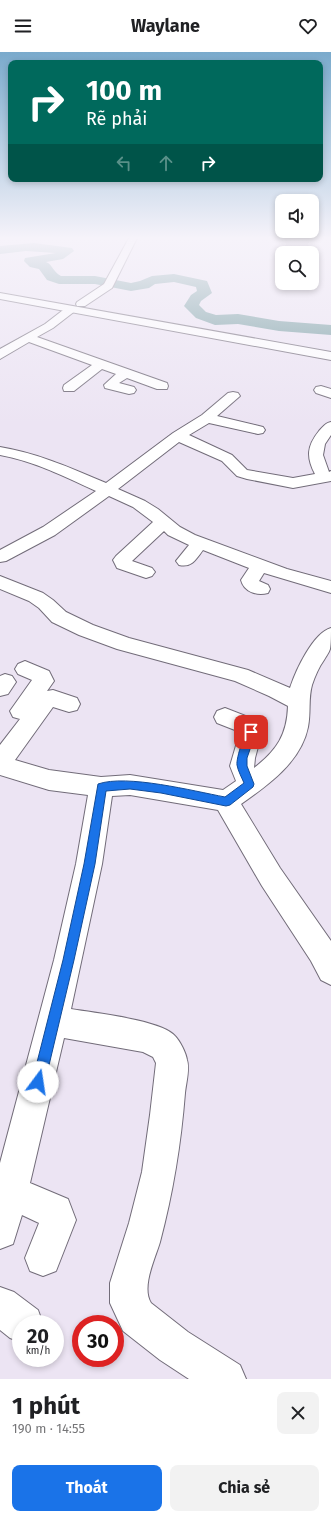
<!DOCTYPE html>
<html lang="vi">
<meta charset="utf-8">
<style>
:root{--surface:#fff;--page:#f2f2f2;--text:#202124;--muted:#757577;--accent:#1a73e8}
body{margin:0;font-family:"Fira Sans",sans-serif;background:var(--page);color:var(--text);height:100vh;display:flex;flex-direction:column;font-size:15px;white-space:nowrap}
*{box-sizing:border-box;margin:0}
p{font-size:13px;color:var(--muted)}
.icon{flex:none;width:22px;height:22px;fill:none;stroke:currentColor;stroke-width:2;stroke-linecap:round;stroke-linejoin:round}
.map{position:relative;height:1327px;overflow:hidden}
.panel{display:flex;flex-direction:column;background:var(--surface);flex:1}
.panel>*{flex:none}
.top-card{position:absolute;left:8px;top:8px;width:315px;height:122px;border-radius:8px;box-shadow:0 2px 6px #0003;background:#00695c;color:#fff;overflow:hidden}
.fabs{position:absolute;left:275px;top:142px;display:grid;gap:8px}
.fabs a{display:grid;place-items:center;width:44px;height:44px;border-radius:8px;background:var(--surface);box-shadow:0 2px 6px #0003;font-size:20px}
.speed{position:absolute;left:12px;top:1263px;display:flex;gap:8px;font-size:20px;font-weight:700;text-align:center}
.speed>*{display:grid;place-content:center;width:52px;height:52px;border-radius:50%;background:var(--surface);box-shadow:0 2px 6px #0003;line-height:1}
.speed small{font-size:10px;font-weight:400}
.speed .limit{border:6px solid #d22;background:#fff;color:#111}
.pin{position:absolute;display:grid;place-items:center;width:34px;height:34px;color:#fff;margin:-17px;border-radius:8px;box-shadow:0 2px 6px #0006}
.me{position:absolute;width:44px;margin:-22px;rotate:14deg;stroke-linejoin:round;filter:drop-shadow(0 0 3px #0008)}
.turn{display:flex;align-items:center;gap:14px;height:84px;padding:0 12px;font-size:18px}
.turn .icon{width:52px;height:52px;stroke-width:2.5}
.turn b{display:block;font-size:28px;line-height:34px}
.lanes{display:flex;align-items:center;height:38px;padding:0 12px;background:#0003;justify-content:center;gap:20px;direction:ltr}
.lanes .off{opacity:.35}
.round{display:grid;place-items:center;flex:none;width:42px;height:42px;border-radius:8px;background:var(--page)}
.summary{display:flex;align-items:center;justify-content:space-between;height:68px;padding:0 12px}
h1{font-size:24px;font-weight:700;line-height:30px}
.primary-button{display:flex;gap:8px;margin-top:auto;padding:8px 12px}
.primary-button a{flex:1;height:46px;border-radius:8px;background:var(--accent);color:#fff;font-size:16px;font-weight:700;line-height:46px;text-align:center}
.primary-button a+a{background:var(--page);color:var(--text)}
header{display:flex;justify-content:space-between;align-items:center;height:52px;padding:0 12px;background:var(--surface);font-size:18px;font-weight:700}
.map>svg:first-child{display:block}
</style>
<header><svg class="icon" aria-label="menu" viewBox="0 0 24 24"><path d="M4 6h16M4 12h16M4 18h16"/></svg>Waylane<svg class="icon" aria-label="heart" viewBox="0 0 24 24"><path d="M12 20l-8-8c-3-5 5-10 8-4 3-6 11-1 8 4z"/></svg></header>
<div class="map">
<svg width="331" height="1327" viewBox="0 0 331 1327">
<rect width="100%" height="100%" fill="#ece4f3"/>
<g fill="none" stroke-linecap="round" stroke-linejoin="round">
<path fill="#769ca1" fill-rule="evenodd" d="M34,191L72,196L74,199L63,207L46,210C52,212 54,221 61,224H95L131,231L140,229L152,224L174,222L207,229L212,241L201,249L199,253L206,260L216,263L238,262L279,269L331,273V283L279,279L238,272L215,273L196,266L184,254L191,243L197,239L196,235L174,230L155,232L149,236L131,239L95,232H59L47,228L39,217L30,215L24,209L25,206L56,201L26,199L0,202V194Z"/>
<g stroke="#726c79" stroke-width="2">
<path id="minor" d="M129,186H137L112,236L85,254H77L76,252L77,250L104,232Z
M71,254L76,257L75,259L53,276L37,285L167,331L168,334L167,337H157L127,326L119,331L134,335L136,338L134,341L129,342L105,336L104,333L116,322L102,317L74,339H64L63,336L64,333L92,313L29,290L0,307V297L45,272L67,255Z
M321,334L331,337V346L316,341L314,338L316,335Z
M233,340L238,341L240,344L217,364L263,375L265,378L263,381L258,382L209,371L189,383L232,403L247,418L293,426L315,422C306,405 307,394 319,379C323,375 325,371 331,370V383L325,392L323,403L329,420L331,419V429L293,436L247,427L237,424L222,409L179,390L118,437L145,449L158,457L180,475L195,483L287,517L331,529V541L264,521L259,529L268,533L270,537L268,541C257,544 244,540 241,528L249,516L203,498C196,507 192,516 179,513L176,509L189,493L168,483L164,479L132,509L152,516L155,520L152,524L146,526L117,516L113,508L116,504L153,470L133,455L109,444L55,483L6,509L0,510V498L43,475L96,439C65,425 34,409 0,403V395C37,401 71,416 106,431L173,381L202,363L228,341Z
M0,524L43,541L53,548L66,560L93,573L129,586L248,618L290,636C296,618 313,581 331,576C331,582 331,592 330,597C329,601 326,604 324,608C319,615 315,624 312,633C308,647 311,660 308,675C301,710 268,733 241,752L280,816L331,889V933L321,928L311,909L262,834L218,758L130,743L112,744L102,812L71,957C94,961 161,968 175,984C180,989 186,1001 187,1008C190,1017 186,1031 185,1041C181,1092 173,1141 160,1190C155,1207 141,1235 151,1251L188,1280L240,1313L246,1327H189L160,1308L123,1279L110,1251V1231L129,1171L142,1120L150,1063L156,1011L153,1005L143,1000L64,986L30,1131L68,1147L76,1168L56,1219L43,1224L30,1219L25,1206L39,1171L22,1163L13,1192L0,1197V1111L54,908L76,812L88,743L49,738L0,723V693L20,667L13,665L10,659L32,628L18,622L15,617L18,612L25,609L49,619L54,629L47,639L53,638L77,646L80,652L77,658L69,660L53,655L15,708L49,718L101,725L130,723L223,738L236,729L230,714L240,680L217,671L214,665L217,659L225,656L256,668L262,680L255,706L254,716C277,698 287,683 288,654L269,644L235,629L117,597L79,583L52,570L39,556L29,549L0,537Z
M5,622L12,624L16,630L8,642L0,644V624Z
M0,1235L14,1240L38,1258L43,1272H21V1290L10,1286L0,1278Z"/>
</g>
<g stroke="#726c79" stroke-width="2">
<path id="major" d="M0,241L331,300V308L0,247Z"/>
</g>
<use href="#minor" fill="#fff" fill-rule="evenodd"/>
<use href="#major" fill="#fff" fill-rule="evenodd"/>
</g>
<linearGradient id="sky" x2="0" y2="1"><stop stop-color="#7aaacc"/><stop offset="0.5" stop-color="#f6f3fa"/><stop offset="1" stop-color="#f6f3fa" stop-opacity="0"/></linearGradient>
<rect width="331" height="372" fill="url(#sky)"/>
<path fill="#1a73e8" stroke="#114b97" d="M251,676L256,680L247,706V714L254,732L253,735L230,753L226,754L161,741L130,737L106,739L95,812L74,908L45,1030L43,1034L38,1036L34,1034L32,1030L63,908L84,812L98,732C127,722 193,739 225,745L244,731C242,726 238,719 237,713C236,706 245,678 251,676Z"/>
</svg>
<div class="fabs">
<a><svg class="icon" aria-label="sound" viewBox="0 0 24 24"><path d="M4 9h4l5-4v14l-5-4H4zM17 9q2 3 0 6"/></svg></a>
<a><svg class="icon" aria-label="search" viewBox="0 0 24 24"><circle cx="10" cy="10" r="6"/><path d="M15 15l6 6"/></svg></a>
</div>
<div class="speed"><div>20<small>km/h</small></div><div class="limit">30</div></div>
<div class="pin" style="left:251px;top:680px;background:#d93025"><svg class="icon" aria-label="arrive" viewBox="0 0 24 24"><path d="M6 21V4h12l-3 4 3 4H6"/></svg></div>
<svg class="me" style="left:38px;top:1030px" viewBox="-20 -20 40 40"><circle r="19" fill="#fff"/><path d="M0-13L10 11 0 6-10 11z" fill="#1a73e8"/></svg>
<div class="top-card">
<div class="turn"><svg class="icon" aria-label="right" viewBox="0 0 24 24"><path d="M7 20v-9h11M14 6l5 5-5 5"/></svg><div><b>100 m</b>Rẽ phải</div></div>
<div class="lanes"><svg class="icon off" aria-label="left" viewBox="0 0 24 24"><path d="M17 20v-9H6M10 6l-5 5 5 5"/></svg><svg class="icon off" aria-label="ahead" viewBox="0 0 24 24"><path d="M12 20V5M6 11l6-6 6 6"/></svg><svg class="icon" aria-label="right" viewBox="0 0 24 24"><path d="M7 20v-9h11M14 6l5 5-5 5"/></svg></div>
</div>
</div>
<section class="panel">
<div class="summary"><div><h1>1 phút</h1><p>190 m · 14:55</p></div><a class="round"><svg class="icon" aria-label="close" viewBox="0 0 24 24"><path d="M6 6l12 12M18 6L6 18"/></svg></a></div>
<div class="primary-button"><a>Thoát</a><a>Chia sẻ</a></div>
</section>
